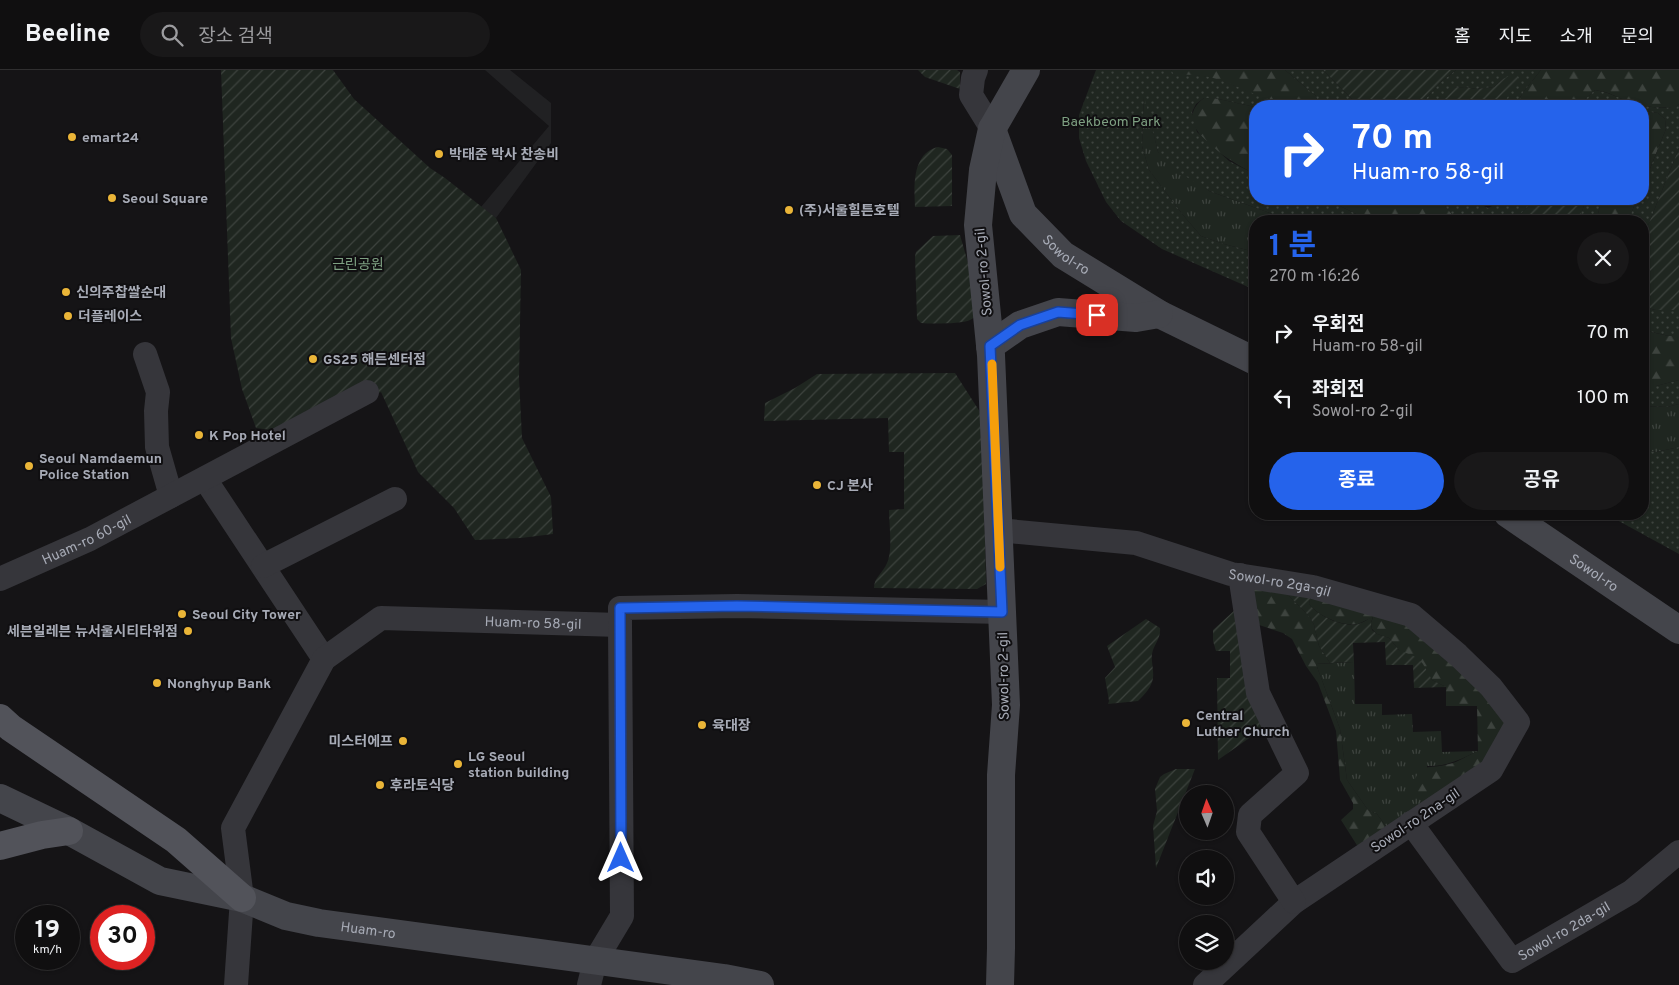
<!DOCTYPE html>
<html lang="ko">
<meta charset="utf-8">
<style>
:root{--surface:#100f10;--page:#191819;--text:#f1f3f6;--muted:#9c9c9f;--line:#302f30;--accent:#2563eb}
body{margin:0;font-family:Overpass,"Noto Sans KR",sans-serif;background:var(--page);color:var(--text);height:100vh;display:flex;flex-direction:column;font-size:19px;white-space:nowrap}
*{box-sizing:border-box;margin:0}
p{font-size:16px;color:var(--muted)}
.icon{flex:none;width:28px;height:28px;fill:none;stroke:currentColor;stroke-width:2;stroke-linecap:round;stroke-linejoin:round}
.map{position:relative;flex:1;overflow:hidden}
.details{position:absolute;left:1249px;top:145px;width:400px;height:305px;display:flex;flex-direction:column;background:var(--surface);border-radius:20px;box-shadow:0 1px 4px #0004,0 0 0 1px var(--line)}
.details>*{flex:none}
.hud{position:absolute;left:1249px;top:30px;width:400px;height:105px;border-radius:20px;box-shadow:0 1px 4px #0004,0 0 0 1px var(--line);background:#2563eb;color:#fff;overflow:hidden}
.needle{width:32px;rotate:358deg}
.buttons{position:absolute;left:1179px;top:715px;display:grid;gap:10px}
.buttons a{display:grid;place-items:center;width:55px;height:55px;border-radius:50%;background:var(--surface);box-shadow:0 1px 4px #0004,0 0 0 1px var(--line);font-size:25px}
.speed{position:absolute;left:15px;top:835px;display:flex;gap:10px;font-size:25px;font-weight:700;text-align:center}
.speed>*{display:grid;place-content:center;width:65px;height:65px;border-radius:50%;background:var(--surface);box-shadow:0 1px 4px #0004,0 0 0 1px var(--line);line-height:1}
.speed small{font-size:12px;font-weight:400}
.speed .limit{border:8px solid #d22;background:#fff;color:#111}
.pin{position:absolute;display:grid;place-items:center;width:42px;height:42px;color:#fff;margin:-21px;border-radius:10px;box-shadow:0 2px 8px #0006}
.me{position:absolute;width:55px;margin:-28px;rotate:0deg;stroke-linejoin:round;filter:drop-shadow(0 0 4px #0008)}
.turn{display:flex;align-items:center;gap:18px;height:105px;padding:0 20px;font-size:22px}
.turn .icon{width:65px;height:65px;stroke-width:2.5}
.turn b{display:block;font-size:35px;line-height:42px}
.round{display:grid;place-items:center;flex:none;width:52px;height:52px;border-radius:26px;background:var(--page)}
.overview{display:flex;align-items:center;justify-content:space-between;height:85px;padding:0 20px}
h1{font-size:30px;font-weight:700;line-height:38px;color:var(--accent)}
.cta{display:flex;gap:10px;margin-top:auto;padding:10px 20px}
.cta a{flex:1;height:58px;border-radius:30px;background:var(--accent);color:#fff;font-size:20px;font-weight:700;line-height:58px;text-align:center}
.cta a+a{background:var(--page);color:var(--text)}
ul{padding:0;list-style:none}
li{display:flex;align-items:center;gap:15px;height:65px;padding:0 20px}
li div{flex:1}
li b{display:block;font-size:19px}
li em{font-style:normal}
header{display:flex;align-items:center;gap:30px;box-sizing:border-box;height:70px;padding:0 25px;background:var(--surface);border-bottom:1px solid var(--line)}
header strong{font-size:24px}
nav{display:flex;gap:28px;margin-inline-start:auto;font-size:18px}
.search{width:350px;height:45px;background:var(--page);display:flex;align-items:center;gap:12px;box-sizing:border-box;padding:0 18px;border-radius:28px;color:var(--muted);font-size:19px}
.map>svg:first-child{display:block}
</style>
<header>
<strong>Beeline</strong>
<div class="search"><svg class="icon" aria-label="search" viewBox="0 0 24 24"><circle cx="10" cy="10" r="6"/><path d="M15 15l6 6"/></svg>장소 검색</div>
<nav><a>홈</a><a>지도</a><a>소개</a><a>문의</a></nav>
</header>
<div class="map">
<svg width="1679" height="915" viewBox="0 0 1679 915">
<defs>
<pattern id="grass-tufts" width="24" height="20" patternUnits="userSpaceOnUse" patternTransform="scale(1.25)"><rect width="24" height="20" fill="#1f2620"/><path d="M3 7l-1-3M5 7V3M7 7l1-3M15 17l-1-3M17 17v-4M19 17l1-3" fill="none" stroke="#3d433e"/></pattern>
<pattern id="forest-firs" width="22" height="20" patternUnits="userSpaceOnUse" patternTransform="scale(1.25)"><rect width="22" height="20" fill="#1f2620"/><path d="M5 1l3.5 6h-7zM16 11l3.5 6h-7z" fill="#3d433e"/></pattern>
<pattern id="park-dots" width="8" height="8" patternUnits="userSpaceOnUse" patternTransform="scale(1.25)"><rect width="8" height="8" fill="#1f2620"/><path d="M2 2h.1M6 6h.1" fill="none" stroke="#3d433e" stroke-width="1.8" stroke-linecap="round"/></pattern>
<pattern id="garden-furrows" width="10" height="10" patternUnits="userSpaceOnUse" patternTransform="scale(1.25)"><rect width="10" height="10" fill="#1f2620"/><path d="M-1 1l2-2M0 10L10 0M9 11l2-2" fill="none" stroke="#3d433e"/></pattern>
</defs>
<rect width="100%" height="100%" fill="#151416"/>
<path fill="#212123" d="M485,0H510L551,33V73L496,148L481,137L549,56Z"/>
<path fill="url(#grass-tufts)" d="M1144,23L1158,82L1209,121L1292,151H1255V182L1224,174L1201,166L1183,145L1149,100L1142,76Z
M1679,334V377L1656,382L1643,379L1642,336L1667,337Z
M1354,592L1355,634H1382V645L1412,644L1413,662L1441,661L1442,682L1478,681C1461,689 1446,697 1427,696L1426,737L1388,759L1377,744L1368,740L1347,710L1340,659L1316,594Z"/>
<path fill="url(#forest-firs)" d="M1171,0H1285L1316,26L1317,32L1313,35C1295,36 1277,33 1260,27C1233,16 1205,0 1175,7Z
M1541,0H1679V34L1676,38C1665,38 1639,37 1629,32C1616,27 1610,22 1595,20L1578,36H1515L1524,21Z
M1204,28H1214L1255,37V104C1233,93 1166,56 1204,28Z
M1642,41L1658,43L1665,49L1666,59L1643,116Z
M1321,129H1435L1444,135L1458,151H1370L1336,134Z
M1602,129H1637L1628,151H1596Z
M1642,260L1669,266H1679V310L1656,316H1643Z
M1260,514L1283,520L1310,547L1314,555L1319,576L1330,593L1316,594L1340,659L1347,710L1368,740L1377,744L1388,759L1360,780L1341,750L1353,739V733L1340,710L1336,661L1318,613L1306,596L1292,569L1283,563L1253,553L1248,523Z
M1311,525L1411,552L1489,623L1507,650L1490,694L1426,737L1412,716C1423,689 1426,701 1449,694C1459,692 1468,685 1478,681L1477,636H1446V617L1432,610L1428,605L1399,580L1389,568L1377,564L1372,559L1371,553L1373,547C1368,549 1363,552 1358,554C1343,557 1318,546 1309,534Z"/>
<path fill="url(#park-dots)" d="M1096,0H1171L1175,6C1207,0 1231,15 1260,26C1277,33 1295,36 1313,35L1317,32L1316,26L1285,0H1323L1356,33L1362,36L1255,37L1214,28H1204L1196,34L1192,42L1197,62L1229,91L1255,104V129H1321L1336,134L1370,151H1292L1209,121L1169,96L1158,82L1144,26L1142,76L1149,100L1183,145L1201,166L1224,174L1255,182V220L1162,179L1121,151L1106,132L1086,91L1079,68V45Z
M1456,0H1541L1524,21L1515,36H1501L1503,33V9L1494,17L1476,19L1465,17L1454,18L1438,36H1419L1442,11Z
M1595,20C1608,22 1617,27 1629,32C1638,37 1665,38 1676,38L1679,34V78L1643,168L1642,151H1628L1637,129H1642L1643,116L1666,59L1665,49L1658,43L1643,41L1642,36H1578Z
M1435,129H1478V133L1488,138L1500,132L1503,129H1535L1514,151H1458L1444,135Z
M1586,129H1602L1596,151H1579Z
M1642,237L1656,240H1679V266H1669L1643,260Z
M1679,310V334L1667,337L1643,336V316H1656Z
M1679,377V484L1606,444H1642L1643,379L1656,382Z"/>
<path fill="url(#garden-furrows)" d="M221,0H333L354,29L430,98L445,108L496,148L521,200L519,308L522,368L551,427L553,464L521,468L475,470L454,438L418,402L381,322L301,364L256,358L242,319L231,268Z
M918,0H957L960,2V19L925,7Z
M1323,0H1456L1442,11L1419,36H1362L1356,33Z
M1515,3L1518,8L1517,14L1501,36H1438L1453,18L1465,17L1476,19L1494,17L1503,9Z
M938,77L947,79L952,85V136L915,137C914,116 912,83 938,77Z
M1679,78V240H1656L1643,237V168Z
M1535,129H1586L1579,151H1514Z
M960,165L981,238C979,243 975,248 970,250C962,254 931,254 921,253L917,249L915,186L916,182L933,166Z
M955,303L982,345L986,514L977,519L874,518C874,507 883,503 887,493C893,480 889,455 889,440L904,439V382H889L888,348L764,351L765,333L795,318L817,304Z
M1283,520L1311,525L1309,534C1318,546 1344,558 1359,554C1364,552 1368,549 1373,546L1371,553L1372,560L1377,564L1389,568L1399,580L1418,588L1423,594L1432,610L1446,617L1414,618L1413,595H1386L1385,572L1353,573L1354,592L1330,593L1319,576L1314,555L1310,547Z
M1237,538L1265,657L1218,690L1217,608H1230V581H1216L1213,571V560Z
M1146,549L1160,558C1161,569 1154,574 1152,584C1151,592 1154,600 1153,608C1152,617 1144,625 1138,631L1108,634L1109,631L1105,608L1115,597L1107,576Z
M1176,699H1195L1156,798L1153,756L1157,741L1155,719L1160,707L1164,704Z"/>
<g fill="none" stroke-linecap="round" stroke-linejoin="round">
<g stroke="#36363b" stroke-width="24">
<path d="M976,0L973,8L971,25L992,59"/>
<path d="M145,284L158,322L156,341L157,377L171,426"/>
<path d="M205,409L324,589"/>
<path id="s1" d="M998,460L1136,473L1231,504L1313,517L1411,545L1458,585L1491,617L1518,652L1491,700L1294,832L1205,915"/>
<path d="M263,496L395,429"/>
<path d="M1240,505L1258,623L1297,703L1250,745L1248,762L1294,832"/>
<path id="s2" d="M0,509L90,469L367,322"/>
<path id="s3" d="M1411,753L1512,891L1631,822L1679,782"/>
<path id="s4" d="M236,915L242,828L233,758L324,589L381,548L620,555V538L737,536L1002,542"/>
<path d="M589,915L595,891L622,846L620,555"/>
</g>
<g stroke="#44454b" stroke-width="28">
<path id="s5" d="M992,59L1023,144L1063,185L1159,244L1255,291"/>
<path d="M990,276L1020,255L1058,242L1136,248L1159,244"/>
<path id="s6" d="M1508,444L1679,560"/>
<path id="s7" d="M0,728L69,761L160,811L242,828L286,846L319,853L724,908L760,915"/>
<path d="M1000,915L1001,878V705L1006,635L991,285L978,155L983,100L992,59L1026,0"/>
</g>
<path stroke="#52535a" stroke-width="28" d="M0,648L11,658L176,770L242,828
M0,776L42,765L69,761"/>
</g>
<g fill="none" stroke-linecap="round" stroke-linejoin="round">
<g stroke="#184099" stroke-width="12">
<path id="route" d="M621,788L620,538L737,536L1002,542L990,276L1020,255L1058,242L1097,245"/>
</g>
<use href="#route" stroke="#2563eb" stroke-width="9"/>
<path stroke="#f59e0b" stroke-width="9" d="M992,294L1000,497"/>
</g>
<g fill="#eab538" stroke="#100f11" stroke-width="2">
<circle cx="72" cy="67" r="5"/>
<circle cx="439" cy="84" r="5"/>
<circle cx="112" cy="128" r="5"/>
<circle cx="789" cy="140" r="5"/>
<circle cx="66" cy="222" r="5"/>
<circle cx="68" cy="246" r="5"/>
<circle cx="313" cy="289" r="5"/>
<circle cx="199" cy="365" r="5"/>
<circle cx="29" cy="396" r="5"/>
<circle cx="817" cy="415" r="5"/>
<circle cx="182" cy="544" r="5"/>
<circle cx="188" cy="561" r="5"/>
<circle cx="157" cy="613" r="5"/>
<circle cx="1186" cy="653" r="5"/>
<circle cx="702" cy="655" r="5"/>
<circle cx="403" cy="671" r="5"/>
<circle cx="458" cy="694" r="5"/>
<circle cx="380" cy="715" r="5"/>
</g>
<g text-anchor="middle" stroke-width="4" stroke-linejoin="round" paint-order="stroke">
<g font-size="14" fill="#7ea082" stroke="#100f11">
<text x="1111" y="56">Baekbeom Park</text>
<text x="358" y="199">근린공원</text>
</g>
<g font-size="14" font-weight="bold" fill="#a7abb6" stroke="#100f11" text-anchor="start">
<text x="82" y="72">emart24</text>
<text x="449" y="89">박태준 박사 찬송비</text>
<text x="122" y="133">Seoul Square</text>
<text x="799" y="145">(주)서울힐튼호텔</text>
<text x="76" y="227">신의주찹쌀순대</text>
<text x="78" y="251">더플레이스</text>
<text x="323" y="294">GS25 해든센터점</text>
<text x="209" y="370">K Pop Hotel</text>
<text x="39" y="393">Seoul Namdaemun<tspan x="39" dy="16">Police Station</tspan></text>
<text x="827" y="420">CJ 본사</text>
<text x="192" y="549">Seoul City Tower</text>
<text x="178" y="566" text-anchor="end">세븐일레븐 뉴서울시티타워점</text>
<text x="167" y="618">Nonghyup Bank</text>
<text x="1196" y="650">Central<tspan x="1196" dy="16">Luther Church</tspan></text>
<text x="712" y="660">육대장</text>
<text x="393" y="676" text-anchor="end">미스터에프</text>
<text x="468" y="691">LG Seoul<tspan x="468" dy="16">station building</tspan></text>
<text x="390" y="720">후라토식당</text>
</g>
<g font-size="14" fill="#a7abb6" stroke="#100f11">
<text dy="5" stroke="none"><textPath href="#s5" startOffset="150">Sowol-ro</textPath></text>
<text transform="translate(983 202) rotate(-95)" y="5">Sowol-ro 2-gil</text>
<text dy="5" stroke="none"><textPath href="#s2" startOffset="95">Huam-ro 60-gil</textPath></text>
<text dy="5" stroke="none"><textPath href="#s6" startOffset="104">Sowol-ro</textPath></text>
<text dy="5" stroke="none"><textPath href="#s1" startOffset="288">Sowol-ro 2ga-gil</textPath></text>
<text dy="5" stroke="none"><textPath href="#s4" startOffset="572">Huam-ro 58-gil</textPath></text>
<text transform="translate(1003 606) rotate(-91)" y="5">Sowol-ro 2-gil</text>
<text transform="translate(1415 750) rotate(-34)" y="5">Sowol-ro 2na-gil</text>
<text dy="5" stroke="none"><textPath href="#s7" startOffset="395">Huam-ro</textPath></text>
<text dy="5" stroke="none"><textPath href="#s3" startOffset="231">Sowol-ro 2da-gil</textPath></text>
</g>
</g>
</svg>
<div class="buttons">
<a><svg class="needle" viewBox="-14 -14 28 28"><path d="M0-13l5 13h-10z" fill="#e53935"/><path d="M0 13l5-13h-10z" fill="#9c9c9f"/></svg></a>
<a><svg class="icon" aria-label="sound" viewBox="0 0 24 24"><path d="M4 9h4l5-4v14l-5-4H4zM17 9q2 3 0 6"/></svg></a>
<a><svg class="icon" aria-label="layers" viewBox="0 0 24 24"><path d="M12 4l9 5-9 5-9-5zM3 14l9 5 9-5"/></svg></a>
</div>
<div class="speed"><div>19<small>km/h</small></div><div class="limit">30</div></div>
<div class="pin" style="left:1097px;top:245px;background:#d93025"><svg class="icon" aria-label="arrive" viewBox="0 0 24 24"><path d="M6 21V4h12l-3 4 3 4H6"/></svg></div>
<svg class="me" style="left:621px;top:788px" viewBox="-20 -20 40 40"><path d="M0-17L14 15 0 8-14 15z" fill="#2563eb" stroke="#fff" stroke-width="4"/></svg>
<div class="hud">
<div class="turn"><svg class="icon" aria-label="right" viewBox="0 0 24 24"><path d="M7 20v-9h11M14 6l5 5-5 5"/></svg><div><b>70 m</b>Huam-ro 58-gil</div></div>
</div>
<section class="details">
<div class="overview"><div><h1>1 분</h1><p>270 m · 16:26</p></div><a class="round"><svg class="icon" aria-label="close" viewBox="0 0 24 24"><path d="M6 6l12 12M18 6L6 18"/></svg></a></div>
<ul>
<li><svg class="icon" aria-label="right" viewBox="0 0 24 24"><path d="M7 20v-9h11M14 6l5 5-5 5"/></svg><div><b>우회전</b><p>Huam-ro 58-gil</p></div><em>70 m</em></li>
<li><svg class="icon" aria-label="left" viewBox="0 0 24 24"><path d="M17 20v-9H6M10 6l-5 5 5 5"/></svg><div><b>좌회전</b><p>Sowol-ro 2-gil</p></div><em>100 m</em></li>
</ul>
<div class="cta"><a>종료</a><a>공유</a></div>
</section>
</div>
